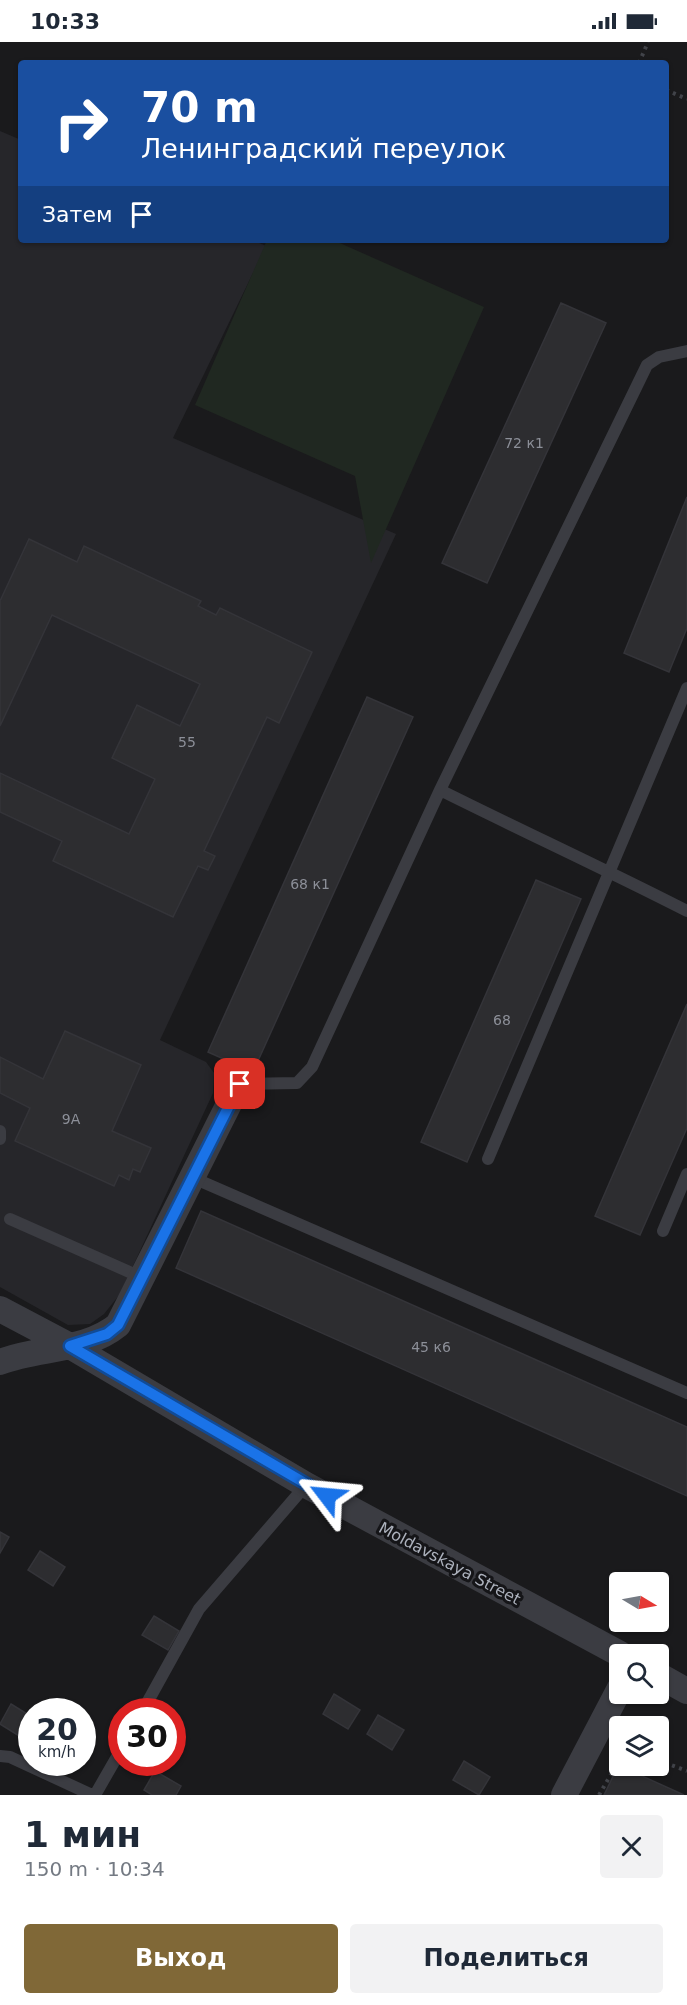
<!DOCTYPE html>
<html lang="ru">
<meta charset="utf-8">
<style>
:root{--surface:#fff;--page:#f2f2f3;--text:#1f2937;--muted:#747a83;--accent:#806837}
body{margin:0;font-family:"DejaVu Sans",sans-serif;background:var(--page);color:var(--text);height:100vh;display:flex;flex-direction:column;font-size:22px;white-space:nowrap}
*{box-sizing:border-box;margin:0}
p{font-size:20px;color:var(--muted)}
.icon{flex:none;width:33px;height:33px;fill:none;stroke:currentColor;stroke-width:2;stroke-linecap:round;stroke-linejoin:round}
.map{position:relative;height:1753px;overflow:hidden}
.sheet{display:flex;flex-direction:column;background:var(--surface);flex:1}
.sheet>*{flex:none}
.hud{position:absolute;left:18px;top:18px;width:651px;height:183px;border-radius:6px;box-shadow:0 2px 4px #0004;background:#1a4fa0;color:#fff;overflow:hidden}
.needle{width:39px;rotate:100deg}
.fabs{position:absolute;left:609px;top:1530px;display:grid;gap:12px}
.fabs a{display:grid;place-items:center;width:60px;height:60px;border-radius:6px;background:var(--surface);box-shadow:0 2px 4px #0004;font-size:30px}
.speed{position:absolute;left:18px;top:1656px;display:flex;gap:12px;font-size:30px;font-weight:700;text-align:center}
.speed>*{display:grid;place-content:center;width:78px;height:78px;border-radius:50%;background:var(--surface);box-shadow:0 2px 4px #0004;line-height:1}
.speed small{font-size:15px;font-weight:400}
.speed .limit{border:9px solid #d22;background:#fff;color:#111}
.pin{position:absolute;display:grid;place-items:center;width:51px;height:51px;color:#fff;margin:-26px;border-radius:12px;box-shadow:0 3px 9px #0006}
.me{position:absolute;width:66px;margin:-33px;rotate:299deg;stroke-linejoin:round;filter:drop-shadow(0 0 4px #0008)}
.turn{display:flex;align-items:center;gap:21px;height:126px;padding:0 24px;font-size:27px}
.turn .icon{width:78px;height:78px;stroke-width:2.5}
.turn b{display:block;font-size:42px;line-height:51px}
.then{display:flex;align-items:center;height:57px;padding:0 24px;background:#0003;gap:12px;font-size:22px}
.round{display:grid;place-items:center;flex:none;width:63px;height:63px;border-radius:6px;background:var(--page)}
.overview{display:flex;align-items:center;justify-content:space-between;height:102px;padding:0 24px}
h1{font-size:36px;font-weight:700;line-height:45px}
.action{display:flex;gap:12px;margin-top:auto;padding:12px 24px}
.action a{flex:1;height:69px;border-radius:6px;background:var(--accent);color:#fff;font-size:24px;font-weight:700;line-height:69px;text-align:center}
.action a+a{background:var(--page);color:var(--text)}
.status{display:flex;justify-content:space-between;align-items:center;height:42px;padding:0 30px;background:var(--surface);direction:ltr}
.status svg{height:16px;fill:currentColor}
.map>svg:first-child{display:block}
</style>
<div class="status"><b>10:33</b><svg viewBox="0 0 49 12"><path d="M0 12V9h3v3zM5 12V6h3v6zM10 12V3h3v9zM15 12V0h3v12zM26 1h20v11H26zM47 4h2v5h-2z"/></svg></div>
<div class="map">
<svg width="687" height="1753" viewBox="0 0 687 1753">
<rect width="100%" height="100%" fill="#1a1a1c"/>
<path fill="#26262a" d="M0,89L21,98V198H253L266,204L173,396L396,492L160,998L206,1020L214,1031L213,1051L120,1252L104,1272L90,1282L68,1283L0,1245Z"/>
<path fill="#202821" d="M267,198H333L484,265L371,521L355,434L195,363Z"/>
<path fill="#2d2d30" stroke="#343439" stroke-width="1.5" d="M561,261L606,281L487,541L442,521Z
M687,455V586L669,630L624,611Z
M29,497L77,520L84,504L201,559L198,564L216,573L220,566L312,610L279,681L267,675L204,809L215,814L208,828L198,824L173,875L53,819L62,799L0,770V731L129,792L155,737L112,716L137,663L180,684L200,642L52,573L0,684V559Z
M367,655L413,675L253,1030L208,1010Z
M536,838L581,857L467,1120L421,1100Z
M687,962V1086L640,1193L595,1174Z
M65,989L141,1023L112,1089L151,1106L140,1130L133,1127L129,1138L119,1133L114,1144L15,1099L30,1066L0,1051V1015L43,1037Z
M201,1169L687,1385V1454L176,1226Z
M0,1490L9,1495L0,1511Z
M40,1509L65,1525L53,1544L28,1528Z
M154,1574L179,1589L168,1608L142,1593Z
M334,1652L360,1668L348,1687L323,1672Z
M11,1662L32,1675V1685L24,1697L0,1682Z
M378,1673L404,1688L392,1708L367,1692Z
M464,1719L490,1735L479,1753L453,1738Z
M55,1720H75L70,1729Z
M619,1722L620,1724L684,1753H604Z
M155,1729L181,1744L176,1753H152L144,1748Z"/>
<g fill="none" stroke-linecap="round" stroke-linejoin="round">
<path stroke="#414349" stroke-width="4" stroke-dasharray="3 4.5" stroke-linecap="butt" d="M639,21L648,0
M666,48L687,57
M658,1718L687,1729
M599,1753L620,1717"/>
<path stroke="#3b3c42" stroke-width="12" d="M440,748C522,789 605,827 687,869
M239,1042L297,1041L312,1025L440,748L647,323L659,315L687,309
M0,1089V1097
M488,1117L687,646
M191,1135L687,1351
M10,1177L143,1236
M663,1189L687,1132
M142,1670L199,1567L306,1443
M0,1714L10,1715L92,1753
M95,1753L122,1706"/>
<path stroke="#3b3c42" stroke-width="26" d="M0,1267L70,1304L306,1443L620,1612
M0,1320C38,1305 85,1310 118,1283L239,1042
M658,1633L687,1649
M564,1753L620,1646"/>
</g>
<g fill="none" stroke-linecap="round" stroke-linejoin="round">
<g stroke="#114b97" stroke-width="15">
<path id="route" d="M240,1042L118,1283L107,1292L70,1304L327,1454"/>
</g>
<use href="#route" stroke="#1a73e8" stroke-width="10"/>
</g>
<g text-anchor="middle" stroke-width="6" stroke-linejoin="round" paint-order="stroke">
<g font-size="14" fill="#8c8f98">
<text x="524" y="406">72 к1</text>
<text x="187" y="705">55</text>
<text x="310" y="847">68 к1</text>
<text x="502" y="983">68</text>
<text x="71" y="1082">9А</text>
<text x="431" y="1310">45 к6</text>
</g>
<g font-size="16" fill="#acb1bc" stroke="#151518">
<text transform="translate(450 1521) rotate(28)" y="6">Moldavskaya Street</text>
</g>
</g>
</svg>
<div class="fabs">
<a><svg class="needle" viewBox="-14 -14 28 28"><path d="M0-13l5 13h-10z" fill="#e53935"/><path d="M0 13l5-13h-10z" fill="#747a83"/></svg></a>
<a><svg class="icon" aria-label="search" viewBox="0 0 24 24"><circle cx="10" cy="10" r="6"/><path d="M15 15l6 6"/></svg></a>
<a><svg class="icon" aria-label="layers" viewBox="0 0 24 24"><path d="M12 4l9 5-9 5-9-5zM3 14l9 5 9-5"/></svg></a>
</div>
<div class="speed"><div>20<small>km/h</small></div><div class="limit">30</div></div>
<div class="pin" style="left:240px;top:1042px;background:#d93025"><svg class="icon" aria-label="arrive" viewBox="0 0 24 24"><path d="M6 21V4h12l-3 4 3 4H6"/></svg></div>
<svg class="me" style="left:327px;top:1454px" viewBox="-20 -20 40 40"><path d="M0-17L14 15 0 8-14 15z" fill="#1a73e8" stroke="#fff" stroke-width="4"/></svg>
<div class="hud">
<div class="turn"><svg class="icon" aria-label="right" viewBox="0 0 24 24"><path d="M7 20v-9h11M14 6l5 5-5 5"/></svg><div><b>70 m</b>Ленинградский переулок</div></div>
<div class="then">Затем<svg class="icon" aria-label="arrive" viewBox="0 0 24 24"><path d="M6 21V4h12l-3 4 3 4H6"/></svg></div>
</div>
</div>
<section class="sheet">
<div class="overview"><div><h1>1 мин</h1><p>150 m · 10:34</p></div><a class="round"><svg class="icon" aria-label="close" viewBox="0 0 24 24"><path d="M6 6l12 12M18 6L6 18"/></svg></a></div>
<div class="action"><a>Выход</a><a>Поделиться</a></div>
</section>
